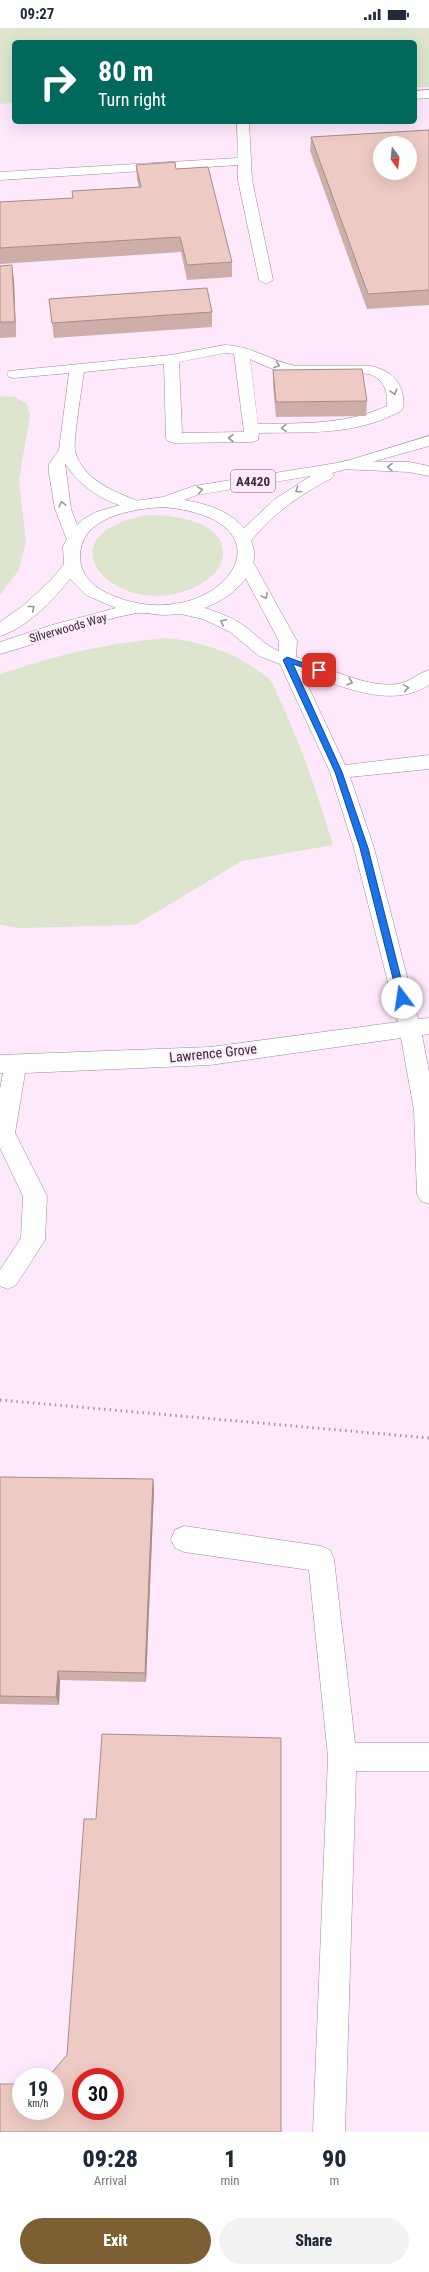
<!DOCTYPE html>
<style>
:root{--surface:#fff;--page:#f2f2f3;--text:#1f2937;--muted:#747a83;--accent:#7c6033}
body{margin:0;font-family:"Roboto Condensed",sans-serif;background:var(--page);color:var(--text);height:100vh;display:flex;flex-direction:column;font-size:15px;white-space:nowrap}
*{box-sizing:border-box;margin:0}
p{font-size:13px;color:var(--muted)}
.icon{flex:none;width:22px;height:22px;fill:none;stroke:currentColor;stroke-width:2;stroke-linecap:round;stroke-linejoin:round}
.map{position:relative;height:2104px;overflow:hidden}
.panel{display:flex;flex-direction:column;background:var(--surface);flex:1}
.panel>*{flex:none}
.banner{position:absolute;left:12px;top:12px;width:405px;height:84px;border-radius:6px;box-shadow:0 4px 16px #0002;background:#00695c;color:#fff;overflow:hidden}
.needle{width:26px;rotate:165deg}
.tools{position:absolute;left:373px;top:108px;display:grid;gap:8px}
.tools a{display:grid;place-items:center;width:44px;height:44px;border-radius:50%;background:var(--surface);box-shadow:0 4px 16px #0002;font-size:20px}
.speed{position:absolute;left:12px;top:2040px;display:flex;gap:8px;font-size:20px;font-weight:700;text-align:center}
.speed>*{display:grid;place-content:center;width:52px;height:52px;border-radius:50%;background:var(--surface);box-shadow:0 4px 16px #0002;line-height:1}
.speed small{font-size:10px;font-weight:400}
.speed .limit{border:6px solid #d22;background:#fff;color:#111}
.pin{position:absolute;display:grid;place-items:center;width:34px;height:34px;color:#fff;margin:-17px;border-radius:8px;box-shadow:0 2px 6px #0006}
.me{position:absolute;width:44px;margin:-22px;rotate:346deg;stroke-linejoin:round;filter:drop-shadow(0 0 3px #0008)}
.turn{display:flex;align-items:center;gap:14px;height:84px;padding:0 20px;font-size:18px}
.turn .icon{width:52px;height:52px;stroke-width:2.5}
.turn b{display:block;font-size:28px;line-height:34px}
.eta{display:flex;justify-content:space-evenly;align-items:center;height:68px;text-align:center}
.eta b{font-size:24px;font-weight:800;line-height:28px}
.action{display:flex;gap:8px;margin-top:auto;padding:8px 20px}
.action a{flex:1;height:46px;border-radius:24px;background:var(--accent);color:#fff;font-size:16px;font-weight:800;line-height:46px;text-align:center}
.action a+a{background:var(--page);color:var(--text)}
.status{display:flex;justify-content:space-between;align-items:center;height:28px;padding:0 20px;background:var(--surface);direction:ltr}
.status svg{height:11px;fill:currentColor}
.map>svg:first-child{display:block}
</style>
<div class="status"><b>09:27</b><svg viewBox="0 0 49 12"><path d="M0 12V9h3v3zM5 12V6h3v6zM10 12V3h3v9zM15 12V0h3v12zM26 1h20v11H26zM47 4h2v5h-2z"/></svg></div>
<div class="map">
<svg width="429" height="2104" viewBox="0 0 429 2104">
<rect width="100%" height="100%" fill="#fee9fc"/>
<path fill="#dde5ce" d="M0,0H429V59H415V14H14V75L0,76Z
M0,368L15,369L27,376L30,388L19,452L26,514L19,542L0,567Z
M147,487C172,486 232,494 222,532C219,544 208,552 197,558C121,597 33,509 147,487Z
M165,610C201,613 240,626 268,650C274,655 277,667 281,674C303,721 318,768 333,817L242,833L135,897L21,900L0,897V647C11,642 24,639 35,635C78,622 120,614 165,610Z"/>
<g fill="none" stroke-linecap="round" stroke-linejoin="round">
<g stroke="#a0889d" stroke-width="1">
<path id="minor" d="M429,62V70L415,71V63Z
M237,94H249L252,152L273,252L266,256L259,252L238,152V137L0,152V144L238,130Z
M225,317C253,318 270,333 296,338H371C384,341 396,347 401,361C403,366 405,377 402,382C399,385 392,387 388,389C349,407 302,404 259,405L258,412L252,414L174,415L168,413L166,410L164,336L84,344C82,358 73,413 75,423C83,452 113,463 138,473L140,476L138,479L132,481C104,474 81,460 65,435L71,481L83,513L81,517H69L55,481L49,445V436L59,422L69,345L14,350L9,349L7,346L9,343L171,327ZM225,325L234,326L244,404L182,405L179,334ZM250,331C265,338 279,345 296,346C312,348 360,342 372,347C385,353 388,365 387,378C346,397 303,395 258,396Z
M345,433L409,434L429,438V448L409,444L339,441L337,438L339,435Z
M245,529L251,530L253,534L297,613L296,629C328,639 364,660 398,656C410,654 418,645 429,642V657C391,682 339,658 301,643L345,737L429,727V741L350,749L374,820L418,991L429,990V1006L422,1007L429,1044V1176L421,1173L417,1166L414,1082L401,1010L210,1037L25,1045L15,1105L47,1168L45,1212L16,1257L8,1261L0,1258V1242L21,1210L23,1168L0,1120V1061L3,1045H0V1027L210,1019L398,994L354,820L330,744L280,636L259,628L230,604L203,591L172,584L169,580L172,576C189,572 229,587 243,597C255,605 265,618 279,623V613L237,534L239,530Z
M184,1498L321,1518L330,1522L334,1531L355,1715H429V1743H356L345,2104H313L328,1729L309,1542L184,1524L175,1520L171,1511L175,1502Z"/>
</g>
<g stroke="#a0889d" stroke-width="1">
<path id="major" d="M429,408V418L332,445L334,447L332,450C301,466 273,485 251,513C257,525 254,539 246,550C226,576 196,586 164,587C155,587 145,584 137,585C90,593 45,614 0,626V614L52,597L116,580L86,567L70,551C53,572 27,600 0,608V594L24,577L51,552L64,536L63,519L69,506L82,492L96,484L134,473L163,469L194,458L343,434ZM311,448L275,471L244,500C228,482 207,476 184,472L197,467ZM163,479C308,492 215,614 109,566C94,559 81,548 80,530C79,489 131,481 163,479Z"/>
</g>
<path stroke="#a797a5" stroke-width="3" stroke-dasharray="1.5 4" stroke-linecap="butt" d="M0,1372L429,1410"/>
<use href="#minor" fill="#fff" fill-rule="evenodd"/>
<use href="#major" fill="#fff" fill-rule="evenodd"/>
</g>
<path fill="#cdaea9" d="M429,102V277L367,281L310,123L311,109Z
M136,137L176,141L232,234V249L187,252L181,224L0,236V174L73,170L72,163L139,159L137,152Z
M0,238L14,253L16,309L0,310Z
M49,271L212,284V299L54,310Z
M273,342L367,373L366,388L276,389L273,357Z
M0,1449L153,1451L154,1462L146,1654L60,1652L59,1677L0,1676Z"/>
<path fill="#a78d89" d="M12,237L14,253L16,309L15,294Z
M153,1451L154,1462L146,1654L145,1645Z
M58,1643L60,1652L59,1677L56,1669Z"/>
<path fill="#eecac4" stroke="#a78d89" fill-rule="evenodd" d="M429,102V262L368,266L311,109ZM380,115H410V145H380Z
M175,134L176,141L208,139L232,234L187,237L180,209L0,220V174L73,170L72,163L141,159L136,137Z
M12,237L15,294H0V238Z
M207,260L212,284L52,295L49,271Z
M362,341L367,373L276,374L273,342Z
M0,1449L153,1451L145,1645L58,1643L56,1669L0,1668Z
M102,1706L281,1710V2104H0V2056H21V2083H55V2049H48L67,2027L84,1791H96ZM81,2049H115V2083H81Z"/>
<defs><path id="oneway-chevron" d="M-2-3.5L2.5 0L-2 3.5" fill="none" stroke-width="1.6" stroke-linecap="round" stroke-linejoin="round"/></defs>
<g stroke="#9a969a">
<use href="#oneway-chevron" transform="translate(277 337) rotate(20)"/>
<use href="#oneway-chevron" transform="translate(394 364) rotate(74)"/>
<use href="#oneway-chevron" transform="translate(284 400) rotate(178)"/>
<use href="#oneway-chevron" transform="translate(231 410) rotate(180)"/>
<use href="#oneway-chevron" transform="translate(390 439) rotate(-179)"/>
<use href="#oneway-chevron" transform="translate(200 462) rotate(-10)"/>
<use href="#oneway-chevron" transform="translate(298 462) rotate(146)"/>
<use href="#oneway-chevron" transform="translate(62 476) rotate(-103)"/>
<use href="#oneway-chevron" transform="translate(265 568) rotate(62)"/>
<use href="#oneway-chevron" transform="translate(32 580) rotate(-39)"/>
<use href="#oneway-chevron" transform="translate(223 594) rotate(-155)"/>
<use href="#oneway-chevron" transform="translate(350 654) rotate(19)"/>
<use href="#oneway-chevron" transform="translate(406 660) rotate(-9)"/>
</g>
<path fill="#1a73e8" stroke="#114b97" d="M287,629L323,642L319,645L293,636L342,744L368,820L406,970L405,972L402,973L398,970L360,820L335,744L283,632Z"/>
<g text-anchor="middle" stroke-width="4" stroke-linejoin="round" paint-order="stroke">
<g font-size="12" fill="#352c34" stroke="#fee9fc">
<text transform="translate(68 600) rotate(-16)" y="4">Silverwoods Way</text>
</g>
<rect fill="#fee9fc" stroke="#716570" stroke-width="1" x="231" y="442" width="44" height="22" rx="3"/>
<g font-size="13" font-weight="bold" fill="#352c34">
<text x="253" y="458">A4420</text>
</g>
<g font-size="14" fill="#352c34" stroke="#fee9fc">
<text transform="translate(213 1025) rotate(-6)" y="5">Lawrence Grove</text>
</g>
</g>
</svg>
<div class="tools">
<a><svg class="needle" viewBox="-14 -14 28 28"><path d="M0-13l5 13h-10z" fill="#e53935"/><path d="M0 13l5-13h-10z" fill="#747a83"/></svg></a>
</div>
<div class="speed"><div>19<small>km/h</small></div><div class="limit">30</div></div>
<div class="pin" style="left:319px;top:642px;background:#d93025"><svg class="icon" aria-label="arrive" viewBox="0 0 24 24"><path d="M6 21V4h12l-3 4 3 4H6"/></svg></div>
<svg class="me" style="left:402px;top:970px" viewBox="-20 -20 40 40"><circle r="19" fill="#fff"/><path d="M0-13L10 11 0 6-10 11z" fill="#1a73e8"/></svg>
<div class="banner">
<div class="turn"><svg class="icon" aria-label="right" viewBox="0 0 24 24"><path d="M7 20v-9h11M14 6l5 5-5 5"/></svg><div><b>80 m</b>Turn right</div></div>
</div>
</div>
<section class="panel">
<div class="eta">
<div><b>09:28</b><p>Arrival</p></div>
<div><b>1</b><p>min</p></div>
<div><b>90</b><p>m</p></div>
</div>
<div class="action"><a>Exit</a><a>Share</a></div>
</section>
